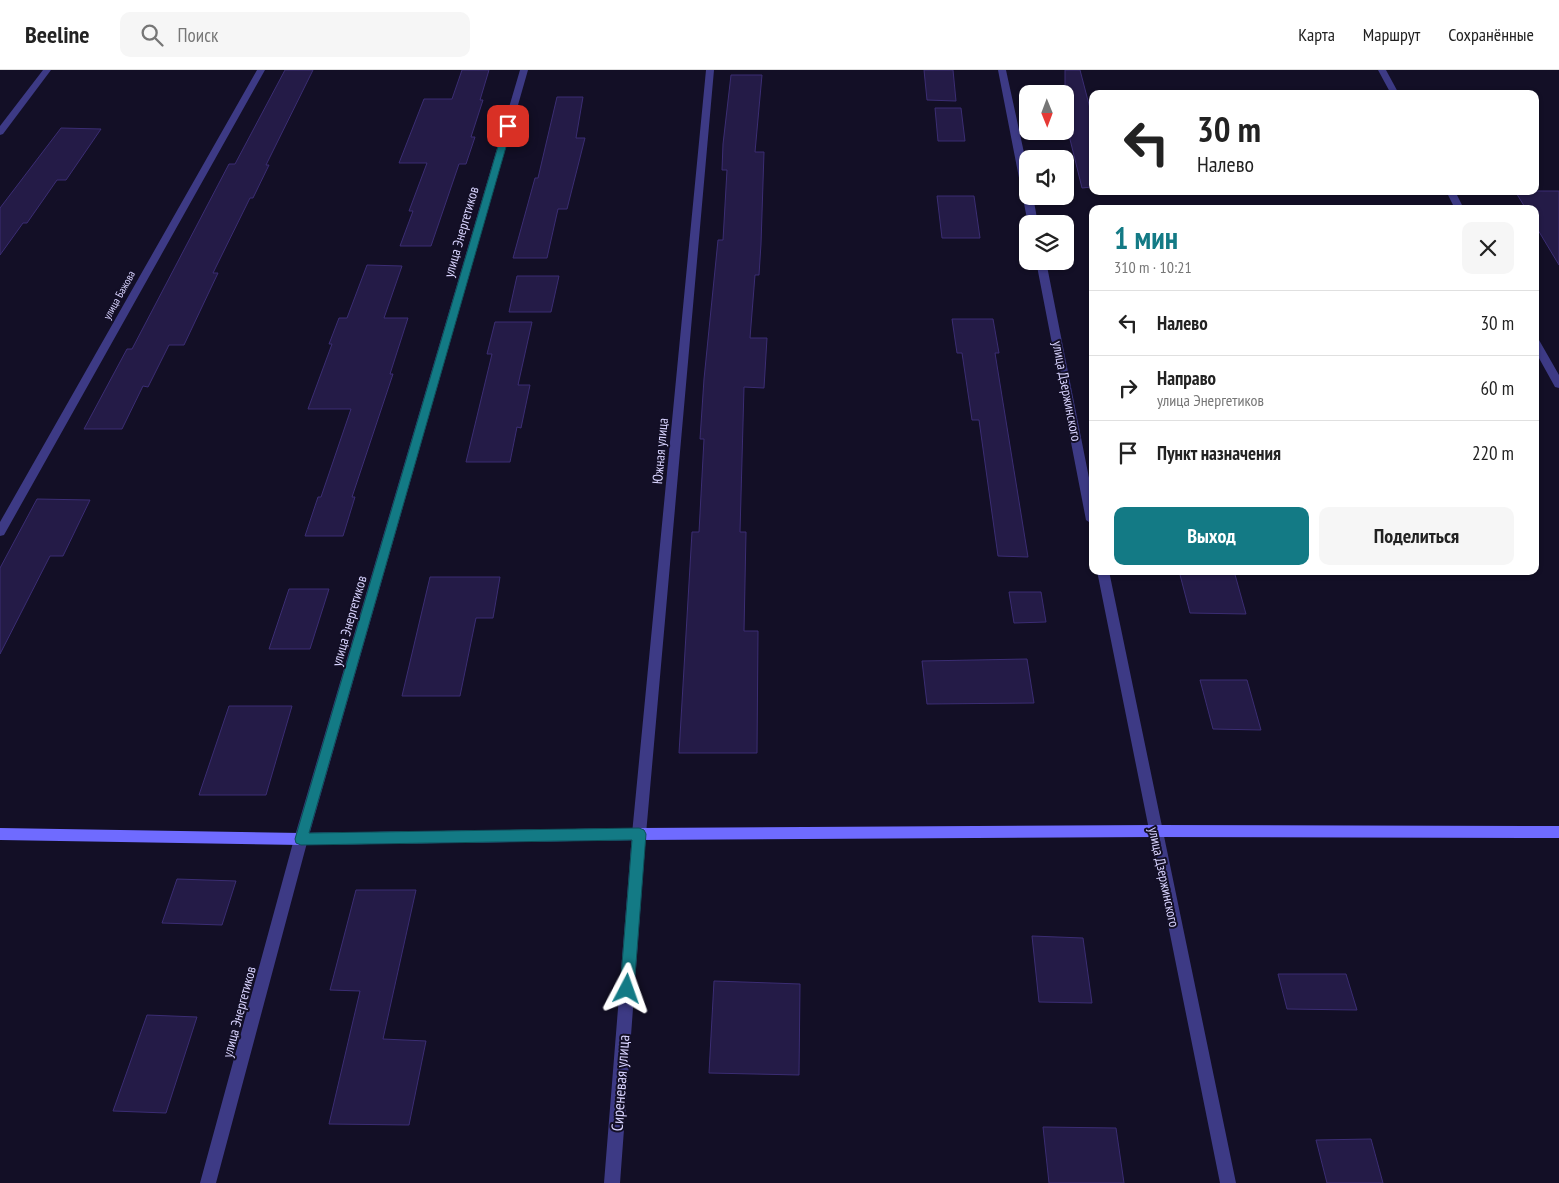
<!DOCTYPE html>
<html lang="ru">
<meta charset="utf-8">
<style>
:root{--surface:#fff;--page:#f6f6f6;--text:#222;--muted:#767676;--line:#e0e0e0;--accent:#137a85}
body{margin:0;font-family:"PT Sans Narrow",sans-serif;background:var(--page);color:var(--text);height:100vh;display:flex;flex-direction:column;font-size:19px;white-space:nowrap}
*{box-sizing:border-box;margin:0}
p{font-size:16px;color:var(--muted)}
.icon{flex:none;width:28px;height:28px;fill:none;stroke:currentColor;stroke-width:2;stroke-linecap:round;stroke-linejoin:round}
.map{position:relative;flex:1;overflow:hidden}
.sheet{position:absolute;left:1089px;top:135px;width:450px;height:370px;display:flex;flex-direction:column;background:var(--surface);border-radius:10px;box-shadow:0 1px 4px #0004}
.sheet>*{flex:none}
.top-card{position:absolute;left:1089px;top:20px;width:450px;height:105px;border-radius:10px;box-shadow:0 1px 4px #0004;background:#fff;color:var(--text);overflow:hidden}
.needle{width:32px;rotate:179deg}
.tools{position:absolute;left:1019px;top:15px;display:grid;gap:10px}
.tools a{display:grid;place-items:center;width:55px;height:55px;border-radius:10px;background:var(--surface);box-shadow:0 1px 4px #0004;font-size:25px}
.pin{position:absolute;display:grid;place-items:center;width:42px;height:42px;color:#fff;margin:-21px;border-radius:10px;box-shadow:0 2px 8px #0006}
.me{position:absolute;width:55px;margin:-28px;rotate:4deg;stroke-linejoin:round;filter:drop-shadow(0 0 4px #0008)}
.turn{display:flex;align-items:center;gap:18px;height:105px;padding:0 25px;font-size:22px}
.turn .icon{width:65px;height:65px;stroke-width:2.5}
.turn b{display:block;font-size:35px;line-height:42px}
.round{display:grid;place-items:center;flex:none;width:52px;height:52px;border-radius:10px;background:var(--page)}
.headline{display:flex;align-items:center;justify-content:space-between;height:85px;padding:0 25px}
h1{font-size:30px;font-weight:700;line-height:38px;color:var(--accent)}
.action{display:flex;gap:10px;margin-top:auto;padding:10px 25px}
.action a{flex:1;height:58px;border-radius:10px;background:var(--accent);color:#fff;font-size:20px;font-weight:700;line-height:58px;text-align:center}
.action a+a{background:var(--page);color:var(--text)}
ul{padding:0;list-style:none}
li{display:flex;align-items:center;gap:15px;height:65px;padding:0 25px;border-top:1px solid var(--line)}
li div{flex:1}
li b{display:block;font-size:19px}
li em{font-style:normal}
header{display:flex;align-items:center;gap:30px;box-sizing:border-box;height:70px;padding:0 25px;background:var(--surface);border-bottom:1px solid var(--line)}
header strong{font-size:24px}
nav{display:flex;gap:28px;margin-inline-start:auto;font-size:18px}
.search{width:350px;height:45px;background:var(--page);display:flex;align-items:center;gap:12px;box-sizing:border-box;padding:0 18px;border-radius:10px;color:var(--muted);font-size:19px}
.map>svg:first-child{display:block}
</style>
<header>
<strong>Beeline</strong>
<div class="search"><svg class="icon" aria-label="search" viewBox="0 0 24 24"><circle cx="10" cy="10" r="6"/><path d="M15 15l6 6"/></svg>Поиск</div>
<nav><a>Карта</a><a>Маршрут</a><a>Сохранённые</a></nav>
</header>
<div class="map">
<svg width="1559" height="1113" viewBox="0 0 1559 1113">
<rect width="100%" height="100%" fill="#130f26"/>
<path fill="#241b47" stroke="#3b2d73" d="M285,0H313L266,95H269L253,128H250L213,203H218L184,275H169L148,317L143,316L122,359H84L127,279H132L229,94H235Z
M462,0H489L480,30H483L471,67H475L466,94H459L431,176H400L413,141H409L427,93H399L424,29H452Z
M924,0H953L956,31L927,30Z
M1065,0H1080L1092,46V117L1082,118L1065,49Z
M731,5H762L755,82H764L761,174L759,205H755L750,268H767L764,318L744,317L740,462H746L744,561H758L757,683H679L692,462H699L704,369H700L704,309L718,170H723L727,100H722L723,74Z
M557,27H583L576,68H585L567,139H558L547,188H513L535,108H538Z
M935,38H961L965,71H938Z
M61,58L101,59L66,110H57L27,153H23L0,185V138Z
M1515,121H1559V195L1535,155V139H1526Z
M937,126H974L980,168H942Z
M367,195L402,196L384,248H408L390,304H393L352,427H355L343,466H305L318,427H321L351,339H308L332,274H329L339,248H347Z
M517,206H559L551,242H509Z
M952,249H993L999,283H995L1028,487L998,486L979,350H972L962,283H957Z
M495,252H532L518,315H530L521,358L517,357L510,392H466L492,284H487Z
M37,429L90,430L63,486H50L0,584V498Z
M1179,501H1234L1246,544L1190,543Z
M430,507H500L493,548H476L460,626H402Z
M289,519H329L310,579H269Z
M1009,522H1041L1046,552L1014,553Z
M1027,589L1034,633L927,634L922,591Z
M1200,610H1247L1261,660L1213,659Z
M229,636H292L266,725H199Z
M177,809L236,811L222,855L162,853Z
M356,820H416L383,969L426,971L409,1055L329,1054L360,921L330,920Z
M1032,866L1083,868L1092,933L1039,932Z
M1278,904H1346L1357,940L1287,939Z
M714,911L800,914L799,1005L709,1003Z
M147,945L197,947L166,1043L113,1041Z
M1043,1057L1116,1058L1124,1113H1049Z
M1371,1069L1383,1113H1327L1316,1070Z"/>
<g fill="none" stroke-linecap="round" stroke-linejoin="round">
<path fill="#3d3a85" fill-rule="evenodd" d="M43,0H51L3,64L0,65V56Z
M257,0H265L4,465L0,466V452Z
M520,0H528L308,769L216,1113H200L294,769Z
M706,0H714L646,764L620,1113H604L632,764Z
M998,0H1006L1028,101V126H1033L1038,154H1028Z
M1378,0H1386L1399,24H1391Z
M1446,121H1455L1464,139H1455Z
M1036,191H1046L1092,423V454L1086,450Z
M1535,269L1539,270L1559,305V318L1555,317L1535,281Z
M1097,501H1109L1236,1113H1220Z"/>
<path fill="#6f6bff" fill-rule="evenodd" d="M1155,755L1559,756V768L1155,767L639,770L301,775L0,770V758L301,763L639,758Z"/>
</g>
<path fill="#137a85" stroke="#0c4f56" d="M508,54L512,56L309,763L639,758L644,760L646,764L634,919L632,924L627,926L622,924L620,919L632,770L301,775L296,773L295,769L504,56Z"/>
<g text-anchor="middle" stroke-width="4" stroke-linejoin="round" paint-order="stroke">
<g font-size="11" fill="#d9d4ff" stroke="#130f26">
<text transform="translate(119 225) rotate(-61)" y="4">улица Бажова</text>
</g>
<g font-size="14" fill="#d9d4ff" stroke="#130f26">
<text transform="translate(461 162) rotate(-74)" y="5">улица Энергетиков</text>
<text transform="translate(1067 321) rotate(79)" y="5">улица Дзержинского</text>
<text transform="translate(660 381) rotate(-85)" y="5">Южная улица</text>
<text transform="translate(349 551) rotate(-74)" y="5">улица Энергетиков</text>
<text transform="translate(1164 807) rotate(78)" y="5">улица Дзержинского</text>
<text transform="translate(239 942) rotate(-75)" y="5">улица Энергетиков</text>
</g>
<g font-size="16" fill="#d9d4ff" stroke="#130f26">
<text transform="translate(620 1013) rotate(-86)" y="6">Сиреневая улица</text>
</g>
</g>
</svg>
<div class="tools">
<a><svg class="needle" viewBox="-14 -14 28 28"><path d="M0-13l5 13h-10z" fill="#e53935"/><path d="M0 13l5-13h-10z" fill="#767676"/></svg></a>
<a><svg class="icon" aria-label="sound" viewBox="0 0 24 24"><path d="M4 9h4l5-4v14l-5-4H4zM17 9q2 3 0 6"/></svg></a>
<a><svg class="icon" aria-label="layers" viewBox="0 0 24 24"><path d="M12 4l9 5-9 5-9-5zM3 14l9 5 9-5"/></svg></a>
</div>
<div class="pin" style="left:508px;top:56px;background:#d93025"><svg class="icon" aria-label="arrive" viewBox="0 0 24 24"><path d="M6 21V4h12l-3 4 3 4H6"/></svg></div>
<svg class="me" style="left:627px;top:919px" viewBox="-20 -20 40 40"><path d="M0-17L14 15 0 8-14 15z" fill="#137a85" stroke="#fff" stroke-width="4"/></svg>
<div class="top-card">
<div class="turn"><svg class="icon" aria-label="left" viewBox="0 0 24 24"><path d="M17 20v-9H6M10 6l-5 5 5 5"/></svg><div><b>30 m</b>Налево</div></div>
</div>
<section class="sheet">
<div class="headline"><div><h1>1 мин</h1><p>310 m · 10:21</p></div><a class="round"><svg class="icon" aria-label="close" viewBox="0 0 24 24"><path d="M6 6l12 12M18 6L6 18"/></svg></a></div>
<ul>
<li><svg class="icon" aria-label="left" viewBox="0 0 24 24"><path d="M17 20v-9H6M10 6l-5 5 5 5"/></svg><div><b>Налево</b></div><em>30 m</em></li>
<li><svg class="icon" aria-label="right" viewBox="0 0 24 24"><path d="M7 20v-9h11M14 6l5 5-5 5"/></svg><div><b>Направо</b><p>улица Энергетиков</p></div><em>60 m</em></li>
<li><svg class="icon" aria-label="arrive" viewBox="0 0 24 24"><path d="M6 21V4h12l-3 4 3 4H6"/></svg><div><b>Пункт назначения</b></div><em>220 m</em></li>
</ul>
<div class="action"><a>Выход</a><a>Поделиться</a></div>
</section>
</div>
